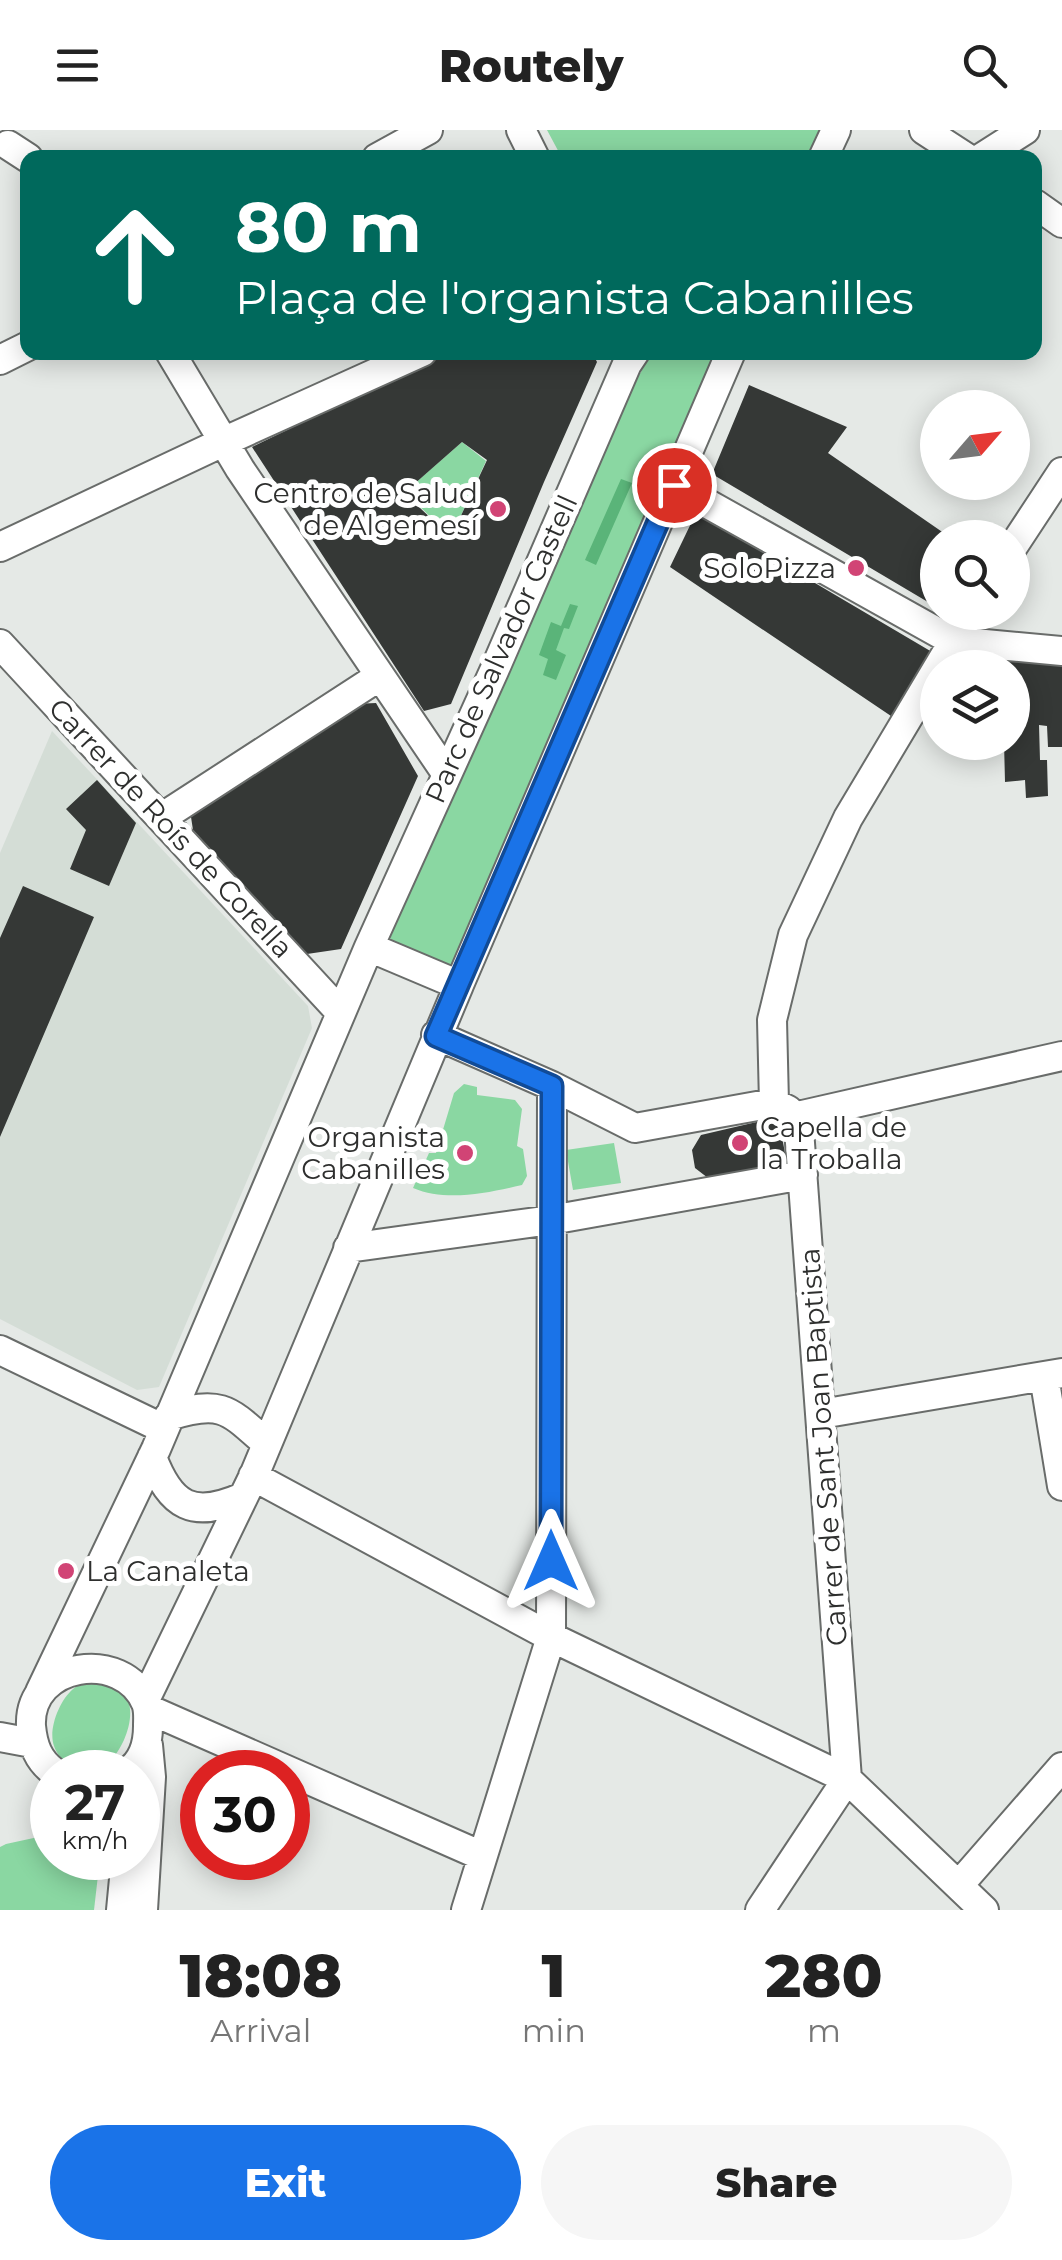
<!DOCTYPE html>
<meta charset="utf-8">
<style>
:root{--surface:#fff;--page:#f6f6f6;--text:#222;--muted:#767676;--accent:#1a73e8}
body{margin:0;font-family:Montserrat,sans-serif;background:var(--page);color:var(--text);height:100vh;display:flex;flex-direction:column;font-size:38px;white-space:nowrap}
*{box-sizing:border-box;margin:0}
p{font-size:32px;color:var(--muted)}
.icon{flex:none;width:55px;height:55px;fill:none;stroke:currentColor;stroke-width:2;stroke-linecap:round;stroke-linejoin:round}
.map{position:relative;height:1780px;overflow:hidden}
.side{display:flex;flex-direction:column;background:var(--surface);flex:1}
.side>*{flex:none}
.hud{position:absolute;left:20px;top:20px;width:1022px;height:210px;border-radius:20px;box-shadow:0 5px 25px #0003;background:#00695c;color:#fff;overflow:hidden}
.needle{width:65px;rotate:62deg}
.controls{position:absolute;left:920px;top:260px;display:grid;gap:20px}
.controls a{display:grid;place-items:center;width:110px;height:110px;border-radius:50%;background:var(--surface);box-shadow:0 5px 25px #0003;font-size:50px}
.speed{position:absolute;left:30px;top:1620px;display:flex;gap:20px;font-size:50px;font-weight:700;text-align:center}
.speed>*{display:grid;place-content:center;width:130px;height:130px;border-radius:50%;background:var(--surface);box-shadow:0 5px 25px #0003;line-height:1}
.speed small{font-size:25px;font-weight:400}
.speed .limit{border:15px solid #d22;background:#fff;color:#111}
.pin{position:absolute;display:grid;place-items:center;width:85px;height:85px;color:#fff;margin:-42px;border:5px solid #fff;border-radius:50%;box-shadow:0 2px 10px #0007}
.me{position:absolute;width:110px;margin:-55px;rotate:0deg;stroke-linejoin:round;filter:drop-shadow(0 0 8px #0008)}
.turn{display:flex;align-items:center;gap:35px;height:210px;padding:0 50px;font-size:45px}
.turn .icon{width:130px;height:130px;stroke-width:2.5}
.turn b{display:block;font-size:70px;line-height:85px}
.eta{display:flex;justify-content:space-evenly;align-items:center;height:170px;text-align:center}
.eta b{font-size:60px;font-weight:800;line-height:70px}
.action{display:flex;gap:20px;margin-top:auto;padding:20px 50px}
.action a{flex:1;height:115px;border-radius:60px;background:var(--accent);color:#fff;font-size:40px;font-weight:800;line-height:115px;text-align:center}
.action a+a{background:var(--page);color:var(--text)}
header{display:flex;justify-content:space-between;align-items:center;height:130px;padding:0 50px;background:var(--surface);font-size:45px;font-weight:800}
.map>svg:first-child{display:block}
</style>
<header><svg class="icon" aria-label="menu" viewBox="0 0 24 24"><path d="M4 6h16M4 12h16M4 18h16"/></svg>Routely<svg class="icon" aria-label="search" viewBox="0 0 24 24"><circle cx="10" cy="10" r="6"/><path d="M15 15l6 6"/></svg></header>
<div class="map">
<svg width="1062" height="1780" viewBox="0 0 1062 1780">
<rect width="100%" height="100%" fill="#e5e9e6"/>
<path fill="#d4ddd6" d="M52,601L308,876L312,898L159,1257L137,1260L0,1189V723Z"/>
<path fill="#8ad7a2" d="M547,0H819L808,27L562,28Z
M652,223H713L717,238L456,839L399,822L390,808L631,259Z
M462,312L486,331L451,407L405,362Z
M464,954L477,957V965L515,970L522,979L517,1016L523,1019L527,1046L522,1055C488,1063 446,1072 413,1058L429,1023H436L454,963Z
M614,1013L621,1053L573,1060L566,1020Z
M102,1550C108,1553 117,1556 122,1561C140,1578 125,1617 110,1631C91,1651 62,1639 54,1616C48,1600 59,1571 73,1559C81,1552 91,1551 102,1550Z
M52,1704V1728H100L94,1780H0V1717L6,1714Z"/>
<path fill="#5ab479" d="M621,349L632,353L596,435L585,430Z
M570,474L578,476L569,499L564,498L556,520L566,525L556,550L543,545L548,529L539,525L551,492L561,496Z"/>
<path fill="#353836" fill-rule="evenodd" d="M448,222H592L597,232L544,352L451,574L424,581L252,317ZM462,312L487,330L451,407L404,363Z
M749,255L847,297L828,323L951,408H938V478L712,344Z
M696,383L932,522L891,586L670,437Z
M1062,527V617H1048L1047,596L1039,595L1040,630H1047L1048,666L1026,668L1025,650L1005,652L1004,612H1012V538H950L953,533L962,529Z
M938,560V594L922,588Z
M376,573L418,646L341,819L307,824L193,700L191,687L355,574Z
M97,650L136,693L109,756L70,739L86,700L66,679Z
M23,756L94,787L0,1007V808Z
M778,987L787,1033L708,1048L695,1038L692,1020L701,1005Z"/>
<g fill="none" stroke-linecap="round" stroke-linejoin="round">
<g stroke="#696c6a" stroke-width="32">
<path id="street" d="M521,0L535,28
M924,0L967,28
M8,15L28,28
M377,28L428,0
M823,28L836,0
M981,28L1025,0
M1035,74L1062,93
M170,222L240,339L446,643
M0,230L28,216
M674,355L953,511L1062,521
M0,417L223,312L422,222
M1012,418L1062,342
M0,514L341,883
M161,688L380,546
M459,855L731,222
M436,905L552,956L635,998L774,973L788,980
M774,973L772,890L793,805L848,688L971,482
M798,986L847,1649
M798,986L1062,926
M348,1118L551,1090L803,1045
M0,1220L164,1299
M1044,1246L1062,1356
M821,1284L1062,1243
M169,1286C222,1269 229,1280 267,1314
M152,1327C171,1377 193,1389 243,1367
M253,1346L551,1507L847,1649L984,1780
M40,1562L156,1319L369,817L494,541L627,234L635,222
M145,1570L255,1343L459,855L369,817
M148,1579L482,1726
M0,1607L32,1613
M54,1642C38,1630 33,1616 31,1596C28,1532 123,1518 146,1573C149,1580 148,1588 148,1596C148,1615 143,1632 127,1642
M959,1755L1062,1637
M121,1780L126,1728
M143,1780L151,1647L148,1615
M466,1780L551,1507L552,956
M760,1780L847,1649"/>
</g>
<use href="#street" stroke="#fff" stroke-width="28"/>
</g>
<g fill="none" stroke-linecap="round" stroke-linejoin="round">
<g stroke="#114b97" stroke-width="25">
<path id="route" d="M551,1431L552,956L436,906L674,355"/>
</g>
<use href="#route" stroke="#1a73e8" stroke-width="18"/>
</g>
<g fill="#d14475" stroke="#fff" stroke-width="4">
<circle cx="498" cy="379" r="10"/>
<circle cx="856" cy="438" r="10"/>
<circle cx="740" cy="1013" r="10"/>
<circle cx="465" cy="1023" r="10"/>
<circle cx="66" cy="1441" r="10"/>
</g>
<g text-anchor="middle" stroke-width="10" stroke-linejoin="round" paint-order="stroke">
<g font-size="28" fill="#2e2f2e" stroke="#fff" text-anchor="end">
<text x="478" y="373">Centro de Salud<tspan x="478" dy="32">de Algemesí</tspan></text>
<text x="836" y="448">SoloPizza</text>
<text x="760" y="1007" text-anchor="start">Capella de<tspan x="760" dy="32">la Troballa</tspan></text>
<text x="445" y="1017">Organista<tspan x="445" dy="32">Cabanilles</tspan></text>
<text x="86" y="1451" text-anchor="start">La Canaleta</text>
</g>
<g font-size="28" fill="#2e2f2e" stroke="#fff">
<text transform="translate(501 519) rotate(-66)" y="10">Parc de Salvador Castell</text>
<text transform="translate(171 698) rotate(47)" y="10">Carrer de Roís de Corella</text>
<text transform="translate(823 1317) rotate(-94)" y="10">Carrer de Sant Joan Baptista</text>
</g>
</g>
</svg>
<div class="controls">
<a><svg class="needle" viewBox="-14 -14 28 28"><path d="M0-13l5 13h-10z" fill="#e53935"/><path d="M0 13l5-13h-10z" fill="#767676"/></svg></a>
<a><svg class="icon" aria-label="search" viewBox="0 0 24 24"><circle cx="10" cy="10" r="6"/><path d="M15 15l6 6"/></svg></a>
<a><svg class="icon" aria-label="layers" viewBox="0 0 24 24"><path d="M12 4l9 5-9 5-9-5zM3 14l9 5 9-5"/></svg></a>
</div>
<div class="speed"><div>27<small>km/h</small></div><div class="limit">30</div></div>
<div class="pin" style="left:674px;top:355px;background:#d93025"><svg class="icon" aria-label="arrive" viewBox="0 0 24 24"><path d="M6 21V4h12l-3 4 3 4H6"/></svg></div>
<svg class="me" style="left:551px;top:1431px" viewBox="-20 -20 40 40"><path d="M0-17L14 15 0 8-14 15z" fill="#1a73e8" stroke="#fff" stroke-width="4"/></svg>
<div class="hud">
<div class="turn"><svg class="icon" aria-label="ahead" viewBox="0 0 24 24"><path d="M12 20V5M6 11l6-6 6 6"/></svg><div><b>80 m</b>Plaça de l'organista Cabanilles</div></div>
</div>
</div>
<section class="side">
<div class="eta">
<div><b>18:08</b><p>Arrival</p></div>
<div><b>1</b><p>min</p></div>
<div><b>280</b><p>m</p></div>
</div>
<div class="action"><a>Exit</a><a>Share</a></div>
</section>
